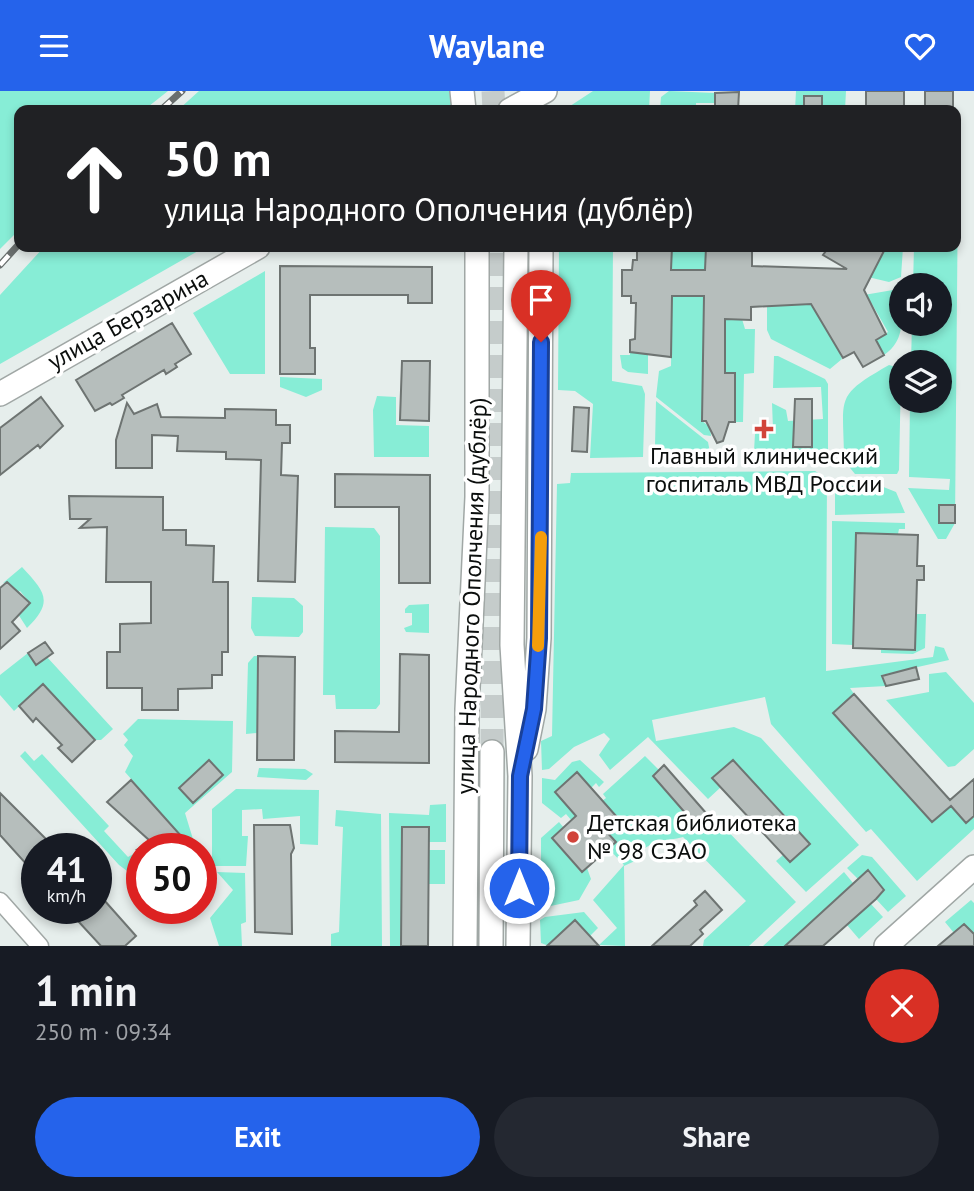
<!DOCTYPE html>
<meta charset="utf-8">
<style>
:root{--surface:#171b24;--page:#242831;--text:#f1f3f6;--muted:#9ea1a6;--accent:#2563eb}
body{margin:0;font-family:"PT Sans",sans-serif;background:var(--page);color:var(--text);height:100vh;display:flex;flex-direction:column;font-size:26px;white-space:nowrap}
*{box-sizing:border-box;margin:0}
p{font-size:23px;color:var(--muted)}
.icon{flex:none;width:38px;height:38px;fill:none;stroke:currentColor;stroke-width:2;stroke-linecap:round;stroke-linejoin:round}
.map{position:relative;height:855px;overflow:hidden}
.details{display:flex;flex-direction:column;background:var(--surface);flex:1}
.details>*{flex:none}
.banner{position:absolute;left:14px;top:14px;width:947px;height:147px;border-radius:14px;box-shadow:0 4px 10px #0003;background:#202124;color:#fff;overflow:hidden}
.tools{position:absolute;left:889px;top:182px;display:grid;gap:14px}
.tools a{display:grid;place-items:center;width:63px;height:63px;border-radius:50%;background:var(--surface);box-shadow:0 4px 10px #0003;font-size:35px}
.speed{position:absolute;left:21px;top:742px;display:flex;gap:14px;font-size:35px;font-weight:700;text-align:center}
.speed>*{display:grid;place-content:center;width:91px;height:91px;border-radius:50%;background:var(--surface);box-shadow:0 4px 10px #0003;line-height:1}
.speed small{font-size:18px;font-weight:400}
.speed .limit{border:10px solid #d22;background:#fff;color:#111}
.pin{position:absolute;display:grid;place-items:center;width:60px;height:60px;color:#fff;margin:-72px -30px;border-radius:50% 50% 50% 0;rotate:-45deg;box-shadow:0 0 7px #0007}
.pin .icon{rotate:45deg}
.me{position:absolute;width:77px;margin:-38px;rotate:0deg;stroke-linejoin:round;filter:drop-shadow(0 0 5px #0008)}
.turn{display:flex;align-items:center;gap:24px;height:147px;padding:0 35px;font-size:32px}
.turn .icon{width:91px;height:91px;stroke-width:2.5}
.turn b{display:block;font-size:49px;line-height:60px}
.round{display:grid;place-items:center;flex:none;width:74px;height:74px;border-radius:37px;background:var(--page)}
.headline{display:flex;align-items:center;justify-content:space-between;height:119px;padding:0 35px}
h1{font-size:42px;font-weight:600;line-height:52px}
.cta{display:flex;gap:14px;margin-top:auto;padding:14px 35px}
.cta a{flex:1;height:80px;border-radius:42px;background:var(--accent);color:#fff;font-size:28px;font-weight:600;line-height:80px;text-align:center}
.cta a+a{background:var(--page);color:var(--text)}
header{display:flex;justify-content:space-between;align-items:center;height:91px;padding:0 35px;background:var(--accent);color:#fff;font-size:32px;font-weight:600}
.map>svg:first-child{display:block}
</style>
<header><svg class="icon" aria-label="menu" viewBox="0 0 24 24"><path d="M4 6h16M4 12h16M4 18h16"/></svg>Waylane<svg class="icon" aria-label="heart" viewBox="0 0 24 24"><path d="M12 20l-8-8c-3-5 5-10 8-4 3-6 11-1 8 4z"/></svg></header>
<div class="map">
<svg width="974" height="855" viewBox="0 0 974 855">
<rect width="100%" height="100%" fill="#e6eeec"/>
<path fill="#87edd6" d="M0,0H168L144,19H19V139L0,158Z
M199,0H453L455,19H178Z
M593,0H650L649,19H564Z
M669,0L715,2V12H696V19H660L661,6Z
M796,0H846L845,19H795Z
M956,93H958L955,432L946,448H938L908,397L949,399L950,388L909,386L910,310H940V271H911L912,233H940V194H913L914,156H956Z
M44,156H205L0,273V204Z
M559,156H613L612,290L642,295L645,303L643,366L590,367L593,313L575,300L558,299Z
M672,156H706L705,168L708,169L705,179H671Z
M903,156L901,186L889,191L868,186L886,157Z
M265,180V283H230L193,222Z
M893,199L901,205C901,229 906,249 884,264L874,250L888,241L868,206L858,205Z
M672,205H704L702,330L710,336L711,345L704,344L656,306L659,280L671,275Z
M767,210L811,213L812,216L822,214L842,268L830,278L771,248L767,239Z
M726,223L742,228L745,238H755L754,282L744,283L743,331H735L725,282Z
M630,261H648V283L628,281L622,277L620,264H630Z
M774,265H778L825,288L828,293V366L767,368L761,367L754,360L755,343L763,338H773L772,312L786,319L788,330L823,328L821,296L773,297Z
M889,274L896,276L901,283L899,379L897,383H855L846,372L844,364C843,305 835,305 889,274Z
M280,286L322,288V299L306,306L280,296Z
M377,305L396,306V334L429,335V366H374L373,319Z
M656,310L708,351L711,367H661L655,355Z
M815,380L827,387L826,580L933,566L935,555L944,557L949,569L882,584L886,595L850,597L854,603L833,622L932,731L951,715L966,732L974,725V738L917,790L871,738L866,741L771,633L765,606L652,629L656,650L734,636L761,647L859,754L806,801L776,770L783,764L790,771L810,753L733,670L712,686L721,696L708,708L648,646L610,679L599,664L610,648L604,642L574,656L549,678L542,679L541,650L552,645L557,393L570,392L571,382Z
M835,395H881L896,401L905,422L835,424Z
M832,430L905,432V438H899L898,443H856L853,554L832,553Z
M325,436L374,437L380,445V613L376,618H336L335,604H323Z
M22,476C44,500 55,510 27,537L18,523L30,512L20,500L17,502L7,491L3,492Z
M252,506L294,507L303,515V541L299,546L255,545L251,537Z
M429,513V542L406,541L404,537L412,534V522H405V518L409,514Z
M916,523H926L925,557L913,563L881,562V558L915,559Z
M28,562L47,566L113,638L101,649H96L43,593L14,620L0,604V584Z
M254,565H258L257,642L246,643L248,572Z
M946,581L974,612V658L955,675L948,676L886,609L929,601V583Z
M138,628L233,630L232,681L185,722L196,758H170L182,746L125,681L133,665L124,654L128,649L123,643Z
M25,660L34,670L42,663L109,735L104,740L128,766L135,762L142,770V791L119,774L20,665Z
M645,665L659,679L653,685L702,742L716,728L796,811L749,855H703L704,849L746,810L683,746C668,750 640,751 637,769L624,775L625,855L599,854L617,837L593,809L624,774L608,757L615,751L603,737L616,725L602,710L606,707L603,703Z
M580,669L604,691L599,696L596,692L591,697L576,682L555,701L576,725L572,730L566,723L561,727L542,712V687L555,689L572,671Z
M259,677L305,678L313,683L306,689L257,686Z
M236,698L319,699L318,754L300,753V725L263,728L262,718L242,719V745H248L246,775H212V718Z
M446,713V751H429V736L401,855H390L389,722L429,724L430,714Z
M336,719L381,723L382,855H331V843L339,841L343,736L335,735Z
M559,731L564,737L552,748L581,781L587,777L591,788L579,809L541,817V747Z
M429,759H445V793H429Z
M862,764L872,766L906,805L888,821L876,808L884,799L868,780L858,788L847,777Z
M217,781L245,782L246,831L241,833L242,855H219L210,827L233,799Z
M844,781L853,792L785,855H763Z
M971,809L974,812V843L964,833L954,842L945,831Z
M870,812L883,826L859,848L847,834Z
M584,821L598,837L590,845L575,829L549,855L541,852L540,829L545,826Z"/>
<path fill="#b6bebc" stroke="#6e7472" stroke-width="2" d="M866,0H904V19H866Z
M925,0H953V19H925Z
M739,1L738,19H715V2Z
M804,5H822V19H804Z
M637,156H672L671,179H705L706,156L752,159V175L847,178L823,164L829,156H886L864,199L886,243L876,249L884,264L863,276L854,261L843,267L811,213L751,216V229L725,228V282H735V331H729L723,350L717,352L706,330H702L704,205H672L671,266L630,261V249L635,248L636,212H631V205H622V179H632L633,169H637Z
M280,175L432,176V212H408V204H310V257H315V283H280Z
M172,232L191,263L175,273L177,276L166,283L164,279L122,304L124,307L112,314L110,312L95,320L76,289Z
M402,270H430L429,330L400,329Z
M41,306L63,335L40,357L38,354L0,384V337Z
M795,308H812V356H793Z
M127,312L134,323L157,313L161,326L225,327V318L276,319V334H290V352H282L281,384L298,385L295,491L258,490L261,369L226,368V361L177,360L178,345L152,344V377H116V349Z
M574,316L589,317L587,361L572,360Z
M335,383L430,384V492H399V416H335Z
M69,405L163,406V439H186V454L214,455L213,491H228V561H222V584H212V597L178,598V619H142V597H107V561H120V533L151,532V491H106L107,436L80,437L90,428H70Z
M939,414H955V432H939Z
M856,442L918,444L917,475H924V489H917L915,559L853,557Z
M7,491L30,512L12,531L20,540L0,558V497Z
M45,551L53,562L36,574L28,562Z
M400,563L429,564V672L335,671V640L399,641Z
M258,565L295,566L294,669H257Z
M916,576L919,588L886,595L882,585Z
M43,593L95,649L72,671L58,657L62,654L36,627L33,631L19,615Z
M854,603L950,709L974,688V725L966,732L951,715L932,731L833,622Z
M209,669L223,684L193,712L179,697Z
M733,669L810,753L790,771L712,687Z
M664,674L706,722L694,732L653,685Z
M577,681L616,725L603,737L616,751L582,781L552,747L576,725L555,701Z
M131,689L182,746L170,758H138L150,750L107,711Z
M0,702L56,758H37V785L0,744Z
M254,734H290L294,757L291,763L292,843L255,841Z
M402,736H429L428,855H401Z
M868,779L884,799L876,808L823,855H785Z
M705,800L722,819L700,839L703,843L690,855H652L697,814L694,810Z
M104,809L136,845L125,855H101L66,817H96Z
M575,829L599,855H547Z
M964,833L974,843V855H938Z"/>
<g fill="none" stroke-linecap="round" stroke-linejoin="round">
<path stroke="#c5cccb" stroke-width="23" stroke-dasharray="23 11" stroke-linecap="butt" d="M493,0L494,19
M492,661L494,156"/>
<g stroke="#a0a7a5" stroke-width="19">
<path id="street" d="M0,810L40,855"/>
</g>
<g stroke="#a0a7a5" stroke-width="26">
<path id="secondary" d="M462,0L464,19
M510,19L545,0
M516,156L512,554L520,685L518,855
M0,303L258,156
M526,658L534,618L539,547L541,156
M465,855L467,618L477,406V156
M491,855L492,661
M886,855L974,776"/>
</g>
<use href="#street" stroke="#fff" stroke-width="16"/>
<use href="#secondary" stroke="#fff" stroke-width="23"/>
<g stroke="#696e6d" stroke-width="7">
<path id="rail" d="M161,19L182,0
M0,174L19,153"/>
</g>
<use href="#rail" stroke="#fff" stroke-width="4.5" stroke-dasharray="13" stroke-linecap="butt"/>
</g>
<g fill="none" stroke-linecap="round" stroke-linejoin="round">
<g stroke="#184099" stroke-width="18">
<path id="route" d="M519,797L520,685L534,618L539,547L541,251"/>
</g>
<use href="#route" stroke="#2563eb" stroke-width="12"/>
<path stroke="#f59e0b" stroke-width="12" d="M538,555L541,446"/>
</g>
<g fill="#d1433a" stroke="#fff" stroke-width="2.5">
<path d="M760.5 327.5h7v7h7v7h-7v7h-7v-7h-7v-7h7z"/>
<circle cx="573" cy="746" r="7"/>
</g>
<g text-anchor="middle" stroke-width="7" stroke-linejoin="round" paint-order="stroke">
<g font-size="24" fill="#0b0e0d" stroke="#fff">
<text transform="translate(128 229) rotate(-29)" y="8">улица Берзарина</text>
<text transform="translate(472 505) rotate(-88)" y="8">улица Народного Ополчения (дублёр)</text>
</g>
<g font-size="24" fill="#0b0e0d" stroke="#fff">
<text x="764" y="373">Главный клинический<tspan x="764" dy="28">госпиталь МВД России</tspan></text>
<text x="587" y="740" text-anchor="start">Детская библиотека<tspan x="587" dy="28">№ 98 СЗАО</tspan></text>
</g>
</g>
</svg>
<div class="tools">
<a><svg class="icon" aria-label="sound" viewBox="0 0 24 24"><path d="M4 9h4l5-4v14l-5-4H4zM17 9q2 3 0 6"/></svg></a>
<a><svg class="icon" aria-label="layers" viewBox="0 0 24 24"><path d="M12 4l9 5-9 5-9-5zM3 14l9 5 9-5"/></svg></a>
</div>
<div class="speed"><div>41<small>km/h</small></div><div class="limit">50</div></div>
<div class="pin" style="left:541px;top:251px;background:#d93025"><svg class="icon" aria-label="arrive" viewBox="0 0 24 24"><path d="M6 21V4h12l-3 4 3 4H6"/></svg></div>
<svg class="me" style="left:519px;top:797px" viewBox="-20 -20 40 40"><circle r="17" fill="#2563eb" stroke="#fff" stroke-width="3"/><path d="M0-11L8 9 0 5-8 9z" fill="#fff"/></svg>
<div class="banner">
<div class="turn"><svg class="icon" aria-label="ahead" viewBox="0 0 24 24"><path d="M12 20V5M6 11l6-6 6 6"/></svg><div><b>50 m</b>улица Народного Ополчения (дублёр)</div></div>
</div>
</div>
<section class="details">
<div class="headline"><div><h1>1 min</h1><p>250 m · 09:34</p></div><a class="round" style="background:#d93025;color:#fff"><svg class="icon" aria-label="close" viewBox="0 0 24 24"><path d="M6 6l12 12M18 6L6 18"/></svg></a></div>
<div class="cta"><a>Exit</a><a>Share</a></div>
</section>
